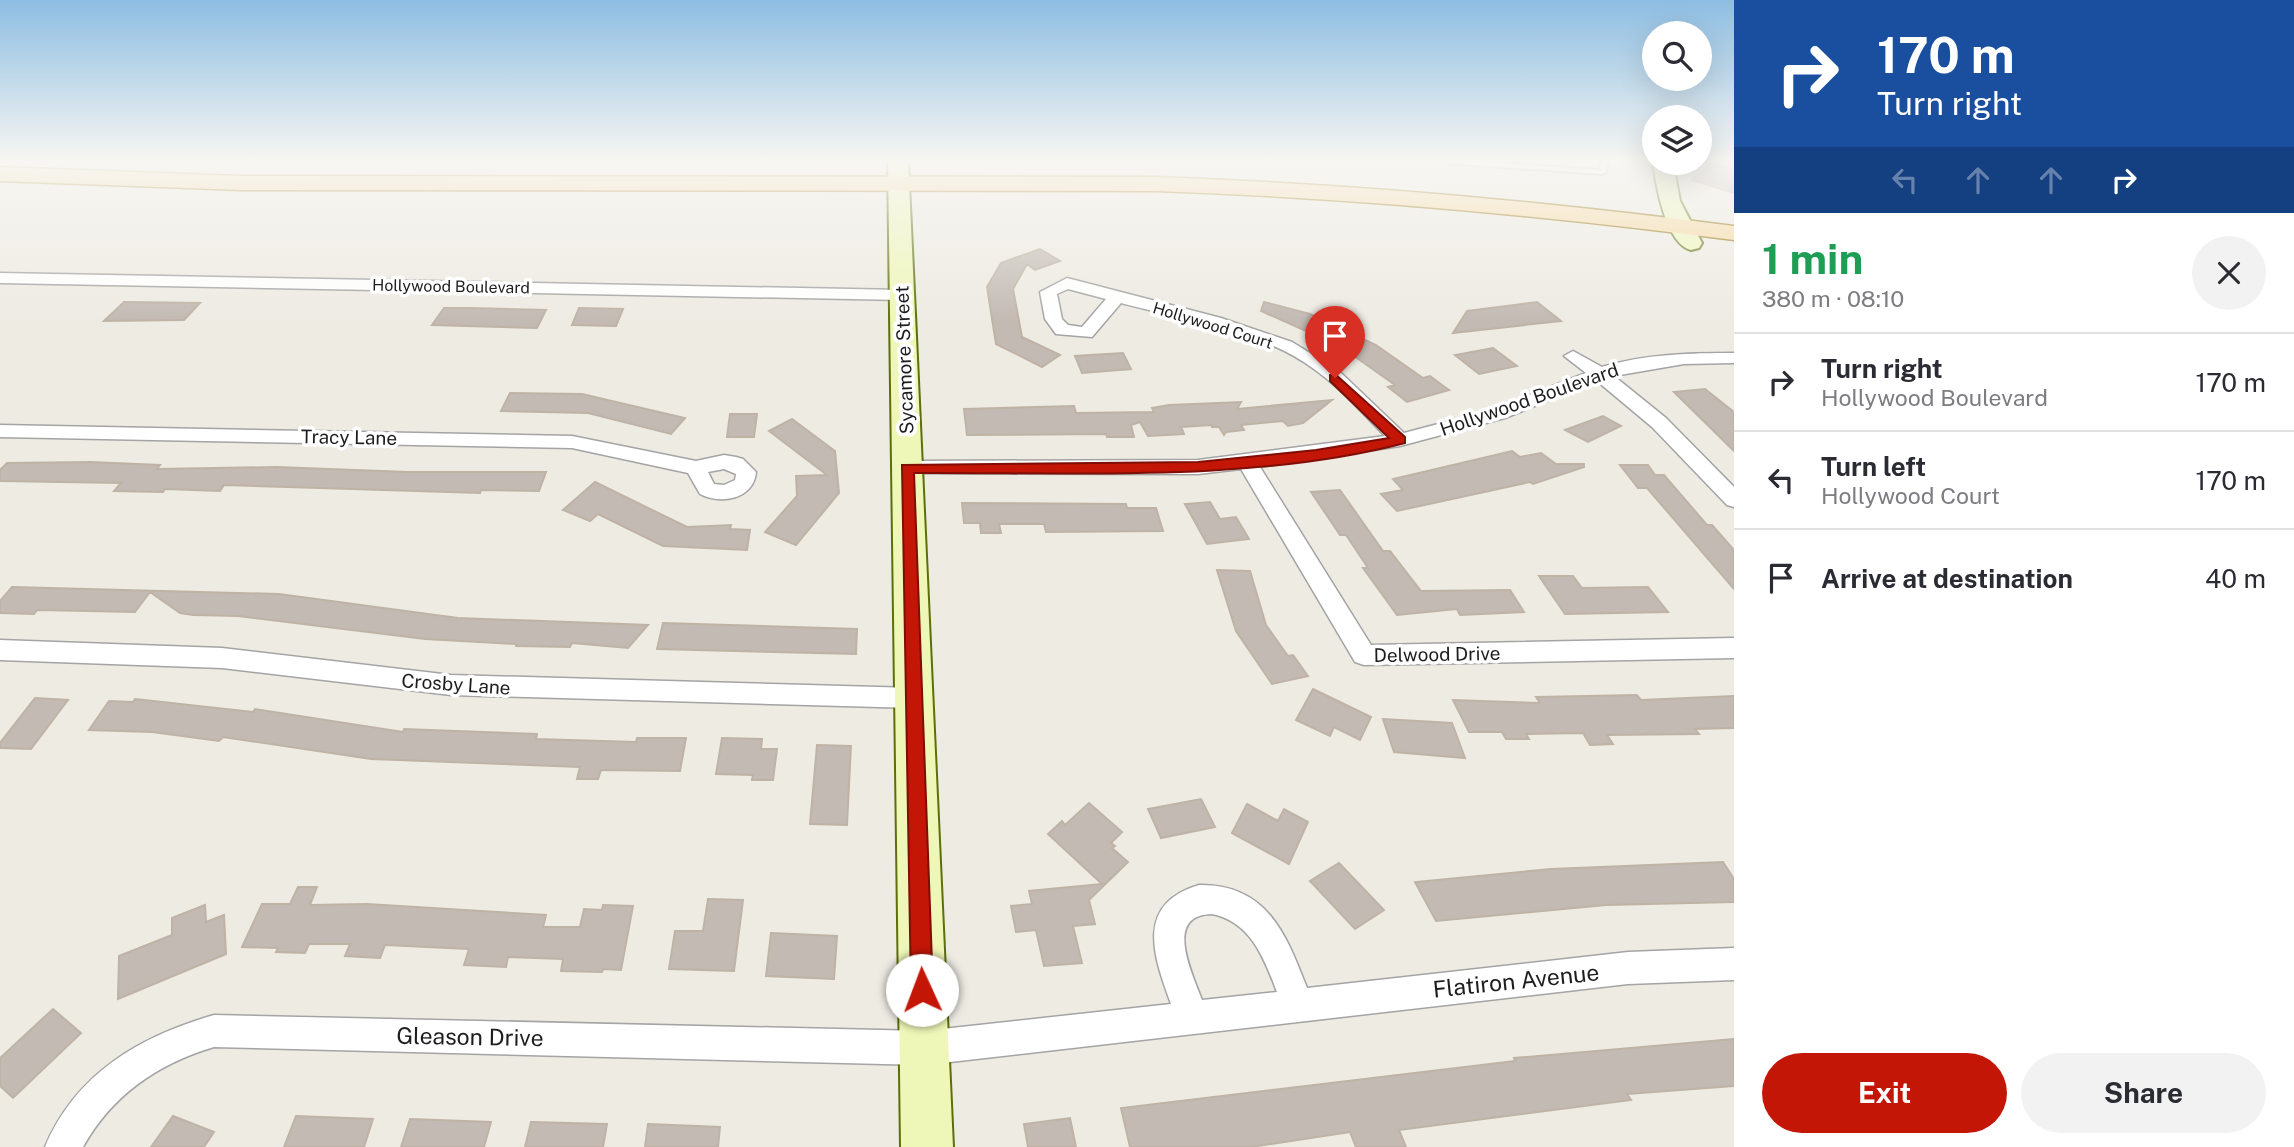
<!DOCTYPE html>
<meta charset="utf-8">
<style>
:root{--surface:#fff;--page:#f2f2f3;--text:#2b2b33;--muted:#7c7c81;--line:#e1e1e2;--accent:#c31607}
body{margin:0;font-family:"Public Sans",sans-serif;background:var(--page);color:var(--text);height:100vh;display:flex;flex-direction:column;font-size:26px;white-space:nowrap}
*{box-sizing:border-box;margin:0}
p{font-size:23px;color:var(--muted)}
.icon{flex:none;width:38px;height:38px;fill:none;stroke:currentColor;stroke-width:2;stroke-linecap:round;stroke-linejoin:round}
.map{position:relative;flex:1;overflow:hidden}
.side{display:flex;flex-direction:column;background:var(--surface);width:560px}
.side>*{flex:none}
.banner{background:#1a4fa0;color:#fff;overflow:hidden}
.fabs{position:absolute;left:1642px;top:21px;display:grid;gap:14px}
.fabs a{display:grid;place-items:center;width:70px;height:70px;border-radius:50%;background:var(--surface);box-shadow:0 7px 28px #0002;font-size:35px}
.pin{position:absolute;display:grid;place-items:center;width:60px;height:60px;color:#fff;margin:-72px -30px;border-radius:50% 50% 50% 0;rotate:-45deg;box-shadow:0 0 7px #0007}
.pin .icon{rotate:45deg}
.me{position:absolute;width:77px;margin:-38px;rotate:358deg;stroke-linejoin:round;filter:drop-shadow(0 0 5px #0008)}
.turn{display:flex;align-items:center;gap:24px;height:147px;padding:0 28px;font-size:32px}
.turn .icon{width:91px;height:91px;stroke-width:2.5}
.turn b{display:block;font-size:49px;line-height:60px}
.lanes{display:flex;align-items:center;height:66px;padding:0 28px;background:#0003;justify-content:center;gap:35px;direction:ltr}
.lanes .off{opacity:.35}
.round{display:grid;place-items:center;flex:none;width:74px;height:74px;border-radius:37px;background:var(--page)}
.summary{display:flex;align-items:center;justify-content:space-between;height:119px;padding:0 28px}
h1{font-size:42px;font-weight:700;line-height:52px;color:#1e9e55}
.cta{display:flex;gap:14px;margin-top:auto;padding:14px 28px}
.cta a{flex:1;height:80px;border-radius:42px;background:var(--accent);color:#fff;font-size:28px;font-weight:700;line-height:80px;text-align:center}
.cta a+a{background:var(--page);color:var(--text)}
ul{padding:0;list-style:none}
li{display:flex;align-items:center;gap:21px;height:98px;padding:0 28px;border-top:2px solid var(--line)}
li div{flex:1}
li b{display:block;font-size:26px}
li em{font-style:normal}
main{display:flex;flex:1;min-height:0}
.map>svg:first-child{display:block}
</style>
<main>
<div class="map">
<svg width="1734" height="1147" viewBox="0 0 1734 1147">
<rect width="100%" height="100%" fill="#eeebe3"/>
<path fill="#c2bab3" stroke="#bfb3a6" stroke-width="2" d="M1712,163L1734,170V193L1692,180Z
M1040,249L1060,261L1035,270L1027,264L1013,289L1022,337L1060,355L1042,367L996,344L987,287L1001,263Z
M124,302H127L200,303L184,320L104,321Z
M1264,302L1310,314L1376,345L1423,378L1430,376L1449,390L1407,402L1388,387L1395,385L1340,346L1261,311Z
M1537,302L1561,321L1453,333L1467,311Z
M444,308H469L546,310L537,328L432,325Z
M579,308L623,309L616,326L572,325Z
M1493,348L1517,366L1479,374L1455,355Z
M1123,353L1131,369L1082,373L1075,356Z
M1705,389L1734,412V451L1674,392Z
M510,393L582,394L685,418L671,434L588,413L501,411Z
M1332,400L1303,423L1288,426L1283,421L1241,425L1244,430L1226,432L1224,435L1219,427H1212V425L1181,427L1184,434L1148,436L1140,422L1131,425L1134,437H1107L1106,434L967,435L964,409L1074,406L1076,413L1154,412L1152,408L1169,405L1241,402L1237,409Z
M730,414H757L754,437H727Z
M1603,416L1621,426L1588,442L1565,430Z
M792,419L835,451L839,493L796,545L765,532L797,496L796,476L827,475L769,431Z
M1512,451L1520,457L1541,453L1556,464H1584V467L1533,484L1530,482L1397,511L1381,494L1403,490L1393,479Z
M90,462L160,465L157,469L277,467L408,472H546L539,491L481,490L480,493L224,485L220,491L165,489L163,492L114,491L121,483L0,481V470L7,463Z
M1620,465H1648L1655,475H1664L1707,525H1712L1734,550V589L1647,488H1638Z
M595,482L687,527L731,525L730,529L750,530L747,550L663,546L598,514L590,521L563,510Z
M1340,490L1383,551H1390L1421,591L1510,590L1524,612L1460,615L1457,609L1397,615L1363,568H1368L1346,535H1340L1311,492Z
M1210,502L1220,519L1236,517L1249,539L1207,544L1185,504Z
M962,503L1126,504L1127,508H1156L1163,531L1046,532L1044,524H999L1001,533H981L980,523H964Z
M1217,570L1250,571L1266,625L1288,656L1293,655L1308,676L1272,684L1236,631Z
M1539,576H1573L1582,588L1648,587L1668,612L1565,614Z
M12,587L279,594L458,618L648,625L628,648L572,643L570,647L516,646V644L425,639L238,616L193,615L180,613L150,592L135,612L37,610L34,614L0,613V601Z
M663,623L857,629L856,654L657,649Z
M1313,689L1371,717L1360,740L1334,727L1330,736L1296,720Z
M1637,695L1641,700L1734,696V728L1695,729L1699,734L1607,735L1613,744L1590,745L1583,733L1526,734L1529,739H1506L1502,732H1469L1453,700L1540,703L1536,697Z
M35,698L68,700L31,749L0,748V743Z
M135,699L253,712L255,709L403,732L404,729L537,734L536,739L636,742L637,738H686L680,771L601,770L598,779H577L580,767L371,759L223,737L219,741L152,732L89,730L109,701L133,702Z
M1383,719L1452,723L1465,758L1394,752Z
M722,738L762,739L761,749H777L773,780H752L753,775L716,774Z
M817,745L851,746L847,825L810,824Z
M1201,799L1215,827L1161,838L1148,809Z
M1089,803L1122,832L1111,843L1115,846L1112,848L1128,862L1089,900L1095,924L1073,926L1082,963L1044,966L1036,930L1016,932L1011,906L1032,904L1029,891L1102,884L1048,834L1062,821L1065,825Z
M1247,804L1278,821L1284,809L1308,822L1289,864L1232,833Z
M1723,862L1734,879V902L1606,905L1436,921L1415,882L1551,869Z
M1339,863L1384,910L1355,929L1310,881Z
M298,887H317L310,905L367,904L546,915L543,927H580L584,909L602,910L603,905L633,906L621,970L603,969L602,972L561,971L563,959L508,957L506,967L464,965L469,949L385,945L380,958L345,956L350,944H309L305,953L276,952L278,948L242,947L262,904H290Z
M708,899L743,900L734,971L669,969L675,931H703Z
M205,905L206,922L224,915L226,954L118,999L119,956L172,935V918Z
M771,933L837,936L834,979L766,976Z
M53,1009L81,1033L13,1098L0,1086V1058Z
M1734,1039V1086L1627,1094L1631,1100L1399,1130L1406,1147H1356L1350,1132L1251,1147H1130L1121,1108L1515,1061L1514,1058Z
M173,1116L214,1132L204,1147H151Z
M296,1116L373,1119L364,1147H284Z
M1070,1118L1076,1147H1028L1024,1124Z
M410,1119L491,1122L484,1147H401Z
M531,1122L607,1124L603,1147H525Z
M648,1124L720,1127L718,1147H645Z"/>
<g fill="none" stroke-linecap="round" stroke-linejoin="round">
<g stroke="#a4a4a4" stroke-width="4">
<path id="lane" d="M1442,161H1471L1599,170L1601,161H1608L1606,172L1602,174L1446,163Z"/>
</g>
<g stroke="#a4a4a4" stroke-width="3">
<path id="street" d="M0,273L902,290L910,295L902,300L0,283Z
M1067,278L1221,318L1292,342L1339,371L1404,433L1491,410L1586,373L1564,356L1573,351L1602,367C1644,354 1690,353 1734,353V363L1684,364L1614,376L1666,418L1734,487V507L1727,505L1652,427L1597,381L1505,418L1400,446L1260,467L1371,645L1734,638V658L1364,665L1355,662L1241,469L1198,474L900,473L897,468L900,463L907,461L1198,460L1385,436C1362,413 1341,388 1314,369C1259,329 1185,320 1121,303L1092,337L1056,334L1045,319L1040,292ZM1068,289L1106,299L1082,327L1068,325L1062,319L1057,294Z
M0,425L572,436L696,461L724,455L736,457L743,459L756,472C754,499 721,505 700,494L688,473L572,448L0,437ZM724,469L736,474L735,480L724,485L714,484L708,472Z
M0,640L222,648L451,675L914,688L923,691L927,698L923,705L914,708L451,695L222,668L0,660Z
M1199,885C1267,884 1286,934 1307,988L1628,952L1734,948V980L1628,984L924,1065L214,1047C157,1064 112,1095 83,1147H45C76,1073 141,1036 214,1015L924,1031L1171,1004C1153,955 1135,904 1199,885ZM1212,914C1251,922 1264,958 1277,992L1202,1000C1192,973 1163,915 1212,914Z"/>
</g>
<g stroke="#5c6f09" stroke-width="4">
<path id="secondary" d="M888,161H908L953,1147H901Z
M1653,163H1673L1680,201L1702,243L1699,248L1691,250C1666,244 1656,185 1653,163Z"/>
</g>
<g stroke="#916d05" stroke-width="3">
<path id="primary" d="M0,167L241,176L1157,177C1350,184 1542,201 1734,226V240C1542,215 1350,198 1157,191L241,190L0,181Z"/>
</g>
<use href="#lane" fill="#fff" fill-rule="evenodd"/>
<use href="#street" fill="#fff" fill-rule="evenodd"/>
<use href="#secondary" fill="#eff7b8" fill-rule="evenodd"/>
<use href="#primary" fill="#f8d89e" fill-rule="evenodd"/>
</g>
<linearGradient id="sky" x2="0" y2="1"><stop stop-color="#8dbde2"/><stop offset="0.5" stop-color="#f7f6f2"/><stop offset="1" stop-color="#f7f6f2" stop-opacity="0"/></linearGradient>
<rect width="1734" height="321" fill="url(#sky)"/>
<path fill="#c31607" stroke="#7f0e05" stroke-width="2" d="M1335,374L1405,437V443C1252,483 1072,472 914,473L933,990L930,998L922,1002L914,998L911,990L902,465L1198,462L1316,450L1389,438L1330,381V375Z"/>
<g text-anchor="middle" stroke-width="7" stroke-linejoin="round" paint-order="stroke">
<g font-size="16" fill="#1d1d1d" stroke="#fff">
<text transform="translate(451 286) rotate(1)" y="6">Hollywood Boulevard</text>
<text transform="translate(1213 325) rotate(17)" y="6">Hollywood Court</text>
</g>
<g font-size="19" fill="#1d1d1d" stroke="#fff">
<text transform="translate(904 360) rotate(-92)" y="7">Sycamore Street</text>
<text transform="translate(1529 399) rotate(-19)" y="7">Hollywood Boulevard</text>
<text transform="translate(349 437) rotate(1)" y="7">Tracy Lane</text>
<text transform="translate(1437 654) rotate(-1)" y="7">Delwood Drive</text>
<text transform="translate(456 684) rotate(4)" y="7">Crosby Lane</text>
</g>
<g font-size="23" fill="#1d1d1d" stroke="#fff">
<text transform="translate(1516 981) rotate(-6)" y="8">Flatiron Avenue</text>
<text transform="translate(470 1037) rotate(1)" y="8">Gleason Drive</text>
</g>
</g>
</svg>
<div class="fabs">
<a><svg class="icon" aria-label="search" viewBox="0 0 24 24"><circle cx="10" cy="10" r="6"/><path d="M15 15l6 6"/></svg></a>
<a><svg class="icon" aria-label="layers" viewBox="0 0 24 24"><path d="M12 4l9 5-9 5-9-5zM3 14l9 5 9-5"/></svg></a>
</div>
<div class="pin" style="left:1335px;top:378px;background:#d93025"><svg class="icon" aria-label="arrive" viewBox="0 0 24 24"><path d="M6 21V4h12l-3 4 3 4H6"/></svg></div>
<svg class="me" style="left:922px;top:990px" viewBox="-20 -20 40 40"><circle r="19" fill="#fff"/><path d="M0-13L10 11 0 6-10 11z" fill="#c31607"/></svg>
</div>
<section class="side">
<div class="banner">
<div class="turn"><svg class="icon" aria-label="right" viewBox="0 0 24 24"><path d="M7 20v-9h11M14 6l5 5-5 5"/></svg><div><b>170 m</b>Turn right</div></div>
<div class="lanes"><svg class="icon off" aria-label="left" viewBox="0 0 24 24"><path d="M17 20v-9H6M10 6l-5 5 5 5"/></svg><svg class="icon off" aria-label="ahead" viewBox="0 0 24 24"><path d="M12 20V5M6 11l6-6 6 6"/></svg><svg class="icon off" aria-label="ahead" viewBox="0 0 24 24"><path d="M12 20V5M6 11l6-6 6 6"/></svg><svg class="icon" aria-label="right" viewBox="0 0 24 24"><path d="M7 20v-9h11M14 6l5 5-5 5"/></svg></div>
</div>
<div class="summary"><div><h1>1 min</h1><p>380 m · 08:10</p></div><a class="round"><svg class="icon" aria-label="close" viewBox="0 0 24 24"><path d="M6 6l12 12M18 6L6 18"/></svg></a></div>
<ul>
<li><svg class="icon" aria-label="right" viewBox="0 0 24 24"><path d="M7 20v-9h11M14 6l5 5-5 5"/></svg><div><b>Turn right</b><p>Hollywood Boulevard</p></div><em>170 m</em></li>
<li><svg class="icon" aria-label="left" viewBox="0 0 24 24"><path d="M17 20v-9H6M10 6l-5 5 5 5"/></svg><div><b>Turn left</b><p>Hollywood Court</p></div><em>170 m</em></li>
<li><svg class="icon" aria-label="arrive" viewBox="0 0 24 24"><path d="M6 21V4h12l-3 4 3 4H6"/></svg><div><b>Arrive at destination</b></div><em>40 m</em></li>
</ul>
<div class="cta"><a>Exit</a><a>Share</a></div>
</section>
</main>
